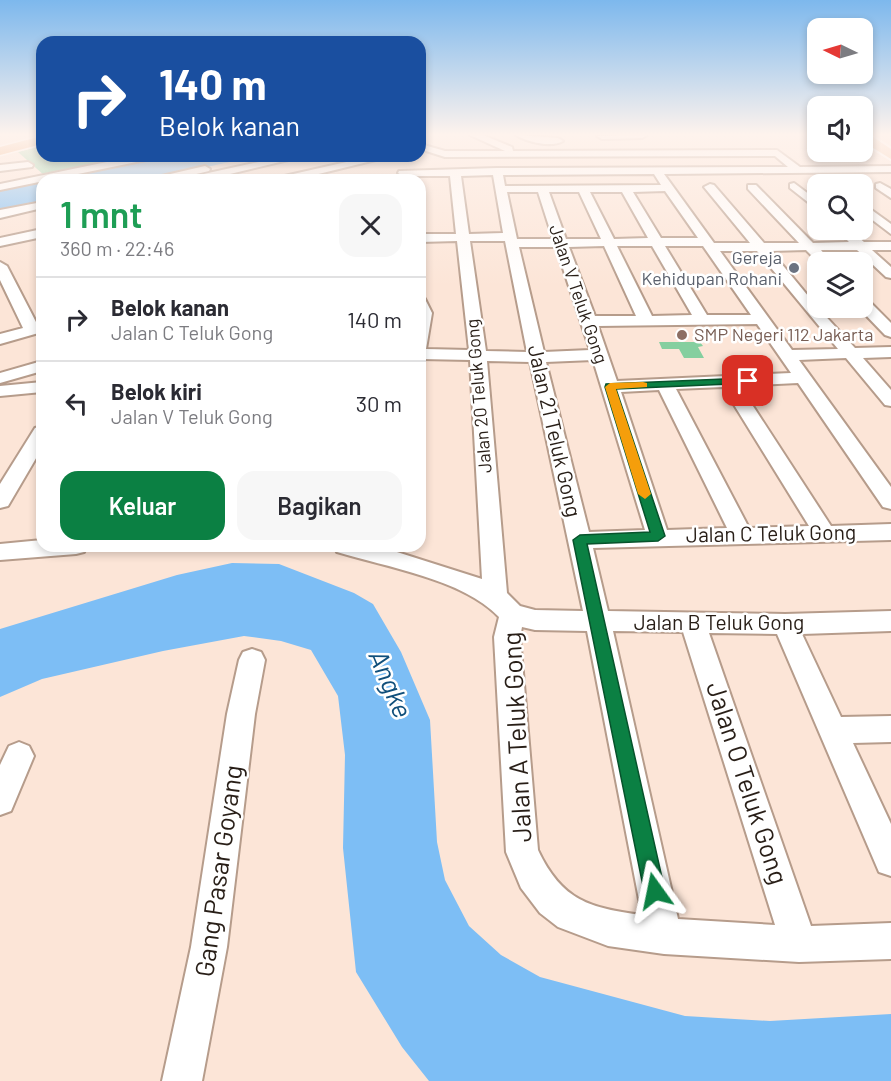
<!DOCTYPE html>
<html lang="id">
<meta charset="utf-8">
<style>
:root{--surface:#fff;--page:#f7f7f7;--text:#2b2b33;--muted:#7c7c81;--line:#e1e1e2;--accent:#0b8043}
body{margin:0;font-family:Barlow,sans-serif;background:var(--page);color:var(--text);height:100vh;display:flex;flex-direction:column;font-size:22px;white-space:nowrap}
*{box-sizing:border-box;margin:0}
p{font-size:20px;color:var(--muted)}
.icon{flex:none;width:33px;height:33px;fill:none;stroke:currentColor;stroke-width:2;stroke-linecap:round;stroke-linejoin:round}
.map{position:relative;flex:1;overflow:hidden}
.sheet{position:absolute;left:36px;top:174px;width:390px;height:378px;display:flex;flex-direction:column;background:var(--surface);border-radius:18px;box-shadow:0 3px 9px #0003}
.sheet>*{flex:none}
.banner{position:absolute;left:36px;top:36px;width:390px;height:126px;border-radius:18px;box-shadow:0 3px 9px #0003;background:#1a4fa0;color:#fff;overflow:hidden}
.needle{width:39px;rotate:275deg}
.buttons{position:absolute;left:807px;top:18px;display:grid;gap:12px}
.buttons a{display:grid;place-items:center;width:66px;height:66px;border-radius:12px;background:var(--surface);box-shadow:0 3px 9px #0003;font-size:30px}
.pin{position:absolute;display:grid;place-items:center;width:51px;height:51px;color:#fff;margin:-26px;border-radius:12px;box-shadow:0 3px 9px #0006}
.me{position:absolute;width:66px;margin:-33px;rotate:348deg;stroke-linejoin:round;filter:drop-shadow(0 0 4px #0008)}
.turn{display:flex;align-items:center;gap:21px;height:126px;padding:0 24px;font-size:27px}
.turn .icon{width:78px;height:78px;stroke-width:2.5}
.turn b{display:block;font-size:42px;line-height:51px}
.round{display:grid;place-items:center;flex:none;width:63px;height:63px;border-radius:18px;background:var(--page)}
.head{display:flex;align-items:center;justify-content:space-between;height:102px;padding:0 24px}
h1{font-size:36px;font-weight:600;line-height:45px;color:#1e9e55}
.primary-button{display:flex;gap:12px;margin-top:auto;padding:12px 24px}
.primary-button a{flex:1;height:69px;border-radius:18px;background:var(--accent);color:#fff;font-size:24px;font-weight:600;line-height:69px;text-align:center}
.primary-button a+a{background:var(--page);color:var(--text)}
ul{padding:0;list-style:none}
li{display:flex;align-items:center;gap:18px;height:84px;padding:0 24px;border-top:2px solid var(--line)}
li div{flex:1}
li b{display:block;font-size:22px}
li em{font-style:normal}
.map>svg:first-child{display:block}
</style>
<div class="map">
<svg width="891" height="1081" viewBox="0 0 891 1081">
<rect width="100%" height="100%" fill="#fce5d7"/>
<path fill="#85cf9f" d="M42,146V156H143L45,176L18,152Z
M659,342H700L703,346L698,347L704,358H684L679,349H662Z"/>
<path fill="#7dbef5" d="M160,156H257L147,180H42V203L0,212V188Z
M232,563L279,564L354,593L373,604L401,652L430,720L437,842L445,880L469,926L501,955L540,977L685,1016L770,1021L891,1014V1081H429L402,1047L356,972L343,848L345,755L338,696L311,650L281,641L244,636L163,651L42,679L0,697V629L177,575Z"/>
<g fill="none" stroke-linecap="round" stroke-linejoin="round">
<g stroke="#b69c8b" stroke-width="4">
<path id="minor" d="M470,135H483L512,147L513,151L777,150L800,167L891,166V172L664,174L714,243H750L704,187L710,184L714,185L764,243H799L748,189V185H756L813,243L849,242L837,230H850L864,242H891V250H872L891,267V278L886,277L857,250H821L831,262H818L806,250L771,251L818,308L855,348L891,347V357L863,358L891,390V406L885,405L846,358L799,360L891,487V509L883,507L798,383L740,386L831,526L891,524V540L593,548L608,611L785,614L891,611V631L802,634L841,717L891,716V742L853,743L891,824V876L879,872L777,634L709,633L811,926L891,923V959L799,962L664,954L608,946L558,927L540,913L521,888L506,852L494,637L499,617C463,579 386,567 337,552L334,546H378L482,579L470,360L420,359V298L425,299L432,313L426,349L469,350L457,241L420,242V234H456L450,176H403L398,173L399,171L497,168L788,167L775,156L445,157L420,149L421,146L424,145L445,151H505ZM654,174L661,185L505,186L503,175ZM493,175L503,233L469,234L461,176ZM665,191L698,238H661L633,192ZM507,192H538L553,239H517ZM549,192H579L601,239H566ZM590,192H622L648,238L614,239ZM470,241H505L527,352L486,351ZM604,246L636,316H595L569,247ZM617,246H652L692,315L652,316ZM665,246H703L751,315H707ZM519,247H556L590,350L544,352ZM720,251H757L838,349L792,350ZM757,324L791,373L617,381L598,326ZM593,360L645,530L589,532L546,362ZM487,361L530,362L583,611L535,610L520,606L507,593ZM723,387L809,526L749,528L676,389ZM659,390L727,528L667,530L621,392ZM522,627L535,630L587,631L642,915C590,908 562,901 538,850L520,637ZM613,631L683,632L775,925L678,919Z
M516,135L558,138L563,141C551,148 527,142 516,135Z
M647,135L642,138L602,139L597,136Z
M136,156H156L151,159L0,190V184Z
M286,156H305L205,180H185L190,177Z
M373,156H392L294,180H275L280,177Z
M28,162L33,165L32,167L0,171V165Z
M205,166L210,169L209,171L171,180H152L153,178Z
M794,183L818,201V210L790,188V184Z
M880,183L891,189V198L876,188V184Z
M42,202V208L0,218V210Z
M862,203L891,224V234L862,212Z
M42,229V237L0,246V238Z
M0,262L7,266L37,324L42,322V332L0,344V334L23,328L0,280Z
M862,298L867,299L891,323V337L885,335L859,308H862Z
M42,361V371L0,383V373Z
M42,382V392L0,396V386Z
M42,426V448L8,506L0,508V484L35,428Z
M42,540V546H87L84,552L76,554L0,560V544Z
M252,649L261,652L265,660L255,714L227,947L202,1081H162L191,947L227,714L239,660L243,652Z
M19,742L29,746L34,756L11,811L0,815V765L9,746Z"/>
</g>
<g stroke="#fff" stroke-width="4">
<path id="major" d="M862,135H870L891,149V159L862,141Z"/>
</g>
<g stroke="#fff" stroke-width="3">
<path id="highway" d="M42,136V144L0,155V147Z"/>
</g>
<use href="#minor" fill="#fff" fill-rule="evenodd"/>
<use href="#major" fill="#f4c29b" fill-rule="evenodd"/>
<use href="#highway" fill="#ec9a59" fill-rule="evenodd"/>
</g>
<linearGradient id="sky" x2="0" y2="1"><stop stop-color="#7db8ed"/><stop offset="0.47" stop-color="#fef3ed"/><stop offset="1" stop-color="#fef3ed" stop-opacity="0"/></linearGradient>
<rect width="891" height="286" fill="url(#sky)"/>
<path fill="#0b8043" stroke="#07532c" stroke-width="1.5" d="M748,378L752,379V383L616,389L665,536L658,541L587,544L665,891L662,898L655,901L647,898L644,891L573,540L580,535L650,532L605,387L606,384Z"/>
<path fill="#f59e0b" d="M643,382L647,383V387L616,389L651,494L645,499L638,494L605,387L610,383Z"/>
<circle fill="#6b7280" stroke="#fff" stroke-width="2" cx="794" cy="268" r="6"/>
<circle fill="#8d6e63" stroke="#fff" stroke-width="2" cx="682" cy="335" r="6"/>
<g text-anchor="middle" stroke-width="5" stroke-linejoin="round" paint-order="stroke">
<g font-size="18" fill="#5b616d" stroke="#fff" text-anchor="end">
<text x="782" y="264">Gereja<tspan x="782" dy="21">Kehidupan Rohani</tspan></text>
</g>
<g font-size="18" fill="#281e17" stroke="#fff">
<text transform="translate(578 294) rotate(71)" y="6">Jalan V Teluk Gong</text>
<text transform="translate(479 396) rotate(-95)" y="6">Jalan 20 Teluk Gong</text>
</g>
<g font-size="18" fill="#785e54" stroke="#fff" text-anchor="start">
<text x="694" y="341">SMP Negeri 112 Jakarta</text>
</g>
<g font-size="21" fill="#281e17" stroke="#fff">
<text transform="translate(554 431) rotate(77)" y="7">Jalan 21 Teluk Gong</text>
<text transform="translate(771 534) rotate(-1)" y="7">Jalan C Teluk Gong</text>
<text x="719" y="630">Jalan B Teluk Gong</text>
</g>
<g font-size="26" fill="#281e17" stroke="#fff">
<text transform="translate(517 737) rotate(-93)" y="9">Jalan A Teluk Gong</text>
<text transform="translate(747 783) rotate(72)" y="9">Jalan O Teluk Gong</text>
<text transform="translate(219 871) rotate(-82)" y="9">Gang Pasar Goyang</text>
</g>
<g font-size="27" font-style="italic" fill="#104f7b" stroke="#fff">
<text transform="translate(390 684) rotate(67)" y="9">Angke</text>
</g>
</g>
</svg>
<div class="buttons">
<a><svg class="needle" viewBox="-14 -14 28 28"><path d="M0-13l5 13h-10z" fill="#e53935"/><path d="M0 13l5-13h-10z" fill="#7c7c81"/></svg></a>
<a><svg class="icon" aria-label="sound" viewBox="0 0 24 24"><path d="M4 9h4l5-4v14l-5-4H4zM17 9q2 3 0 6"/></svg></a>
<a><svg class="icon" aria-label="search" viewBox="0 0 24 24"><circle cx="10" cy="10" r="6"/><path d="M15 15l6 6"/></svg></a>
<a><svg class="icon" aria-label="layers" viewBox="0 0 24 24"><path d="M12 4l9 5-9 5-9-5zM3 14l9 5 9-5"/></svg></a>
</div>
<div class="pin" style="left:748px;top:381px;background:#d93025"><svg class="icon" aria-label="arrive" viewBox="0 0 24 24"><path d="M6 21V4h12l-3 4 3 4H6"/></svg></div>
<svg class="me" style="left:655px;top:891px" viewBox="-20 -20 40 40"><path d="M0-17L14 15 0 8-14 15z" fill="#0b8043" stroke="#fff" stroke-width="4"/></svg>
<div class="banner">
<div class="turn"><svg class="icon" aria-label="right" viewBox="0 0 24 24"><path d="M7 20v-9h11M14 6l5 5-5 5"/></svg><div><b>140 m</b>Belok kanan</div></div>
</div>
<section class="sheet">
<div class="head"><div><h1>1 mnt</h1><p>360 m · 22:46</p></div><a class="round"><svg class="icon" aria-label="close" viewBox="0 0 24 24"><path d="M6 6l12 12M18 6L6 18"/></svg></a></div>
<ul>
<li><svg class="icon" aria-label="right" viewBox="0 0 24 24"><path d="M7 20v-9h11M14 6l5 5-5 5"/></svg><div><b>Belok kanan</b><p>Jalan C Teluk Gong</p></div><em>140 m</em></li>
<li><svg class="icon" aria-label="left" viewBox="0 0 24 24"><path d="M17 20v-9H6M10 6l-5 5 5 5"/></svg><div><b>Belok kiri</b><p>Jalan V Teluk Gong</p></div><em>30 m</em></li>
</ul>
<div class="primary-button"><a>Keluar</a><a>Bagikan</a></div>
</section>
</div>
